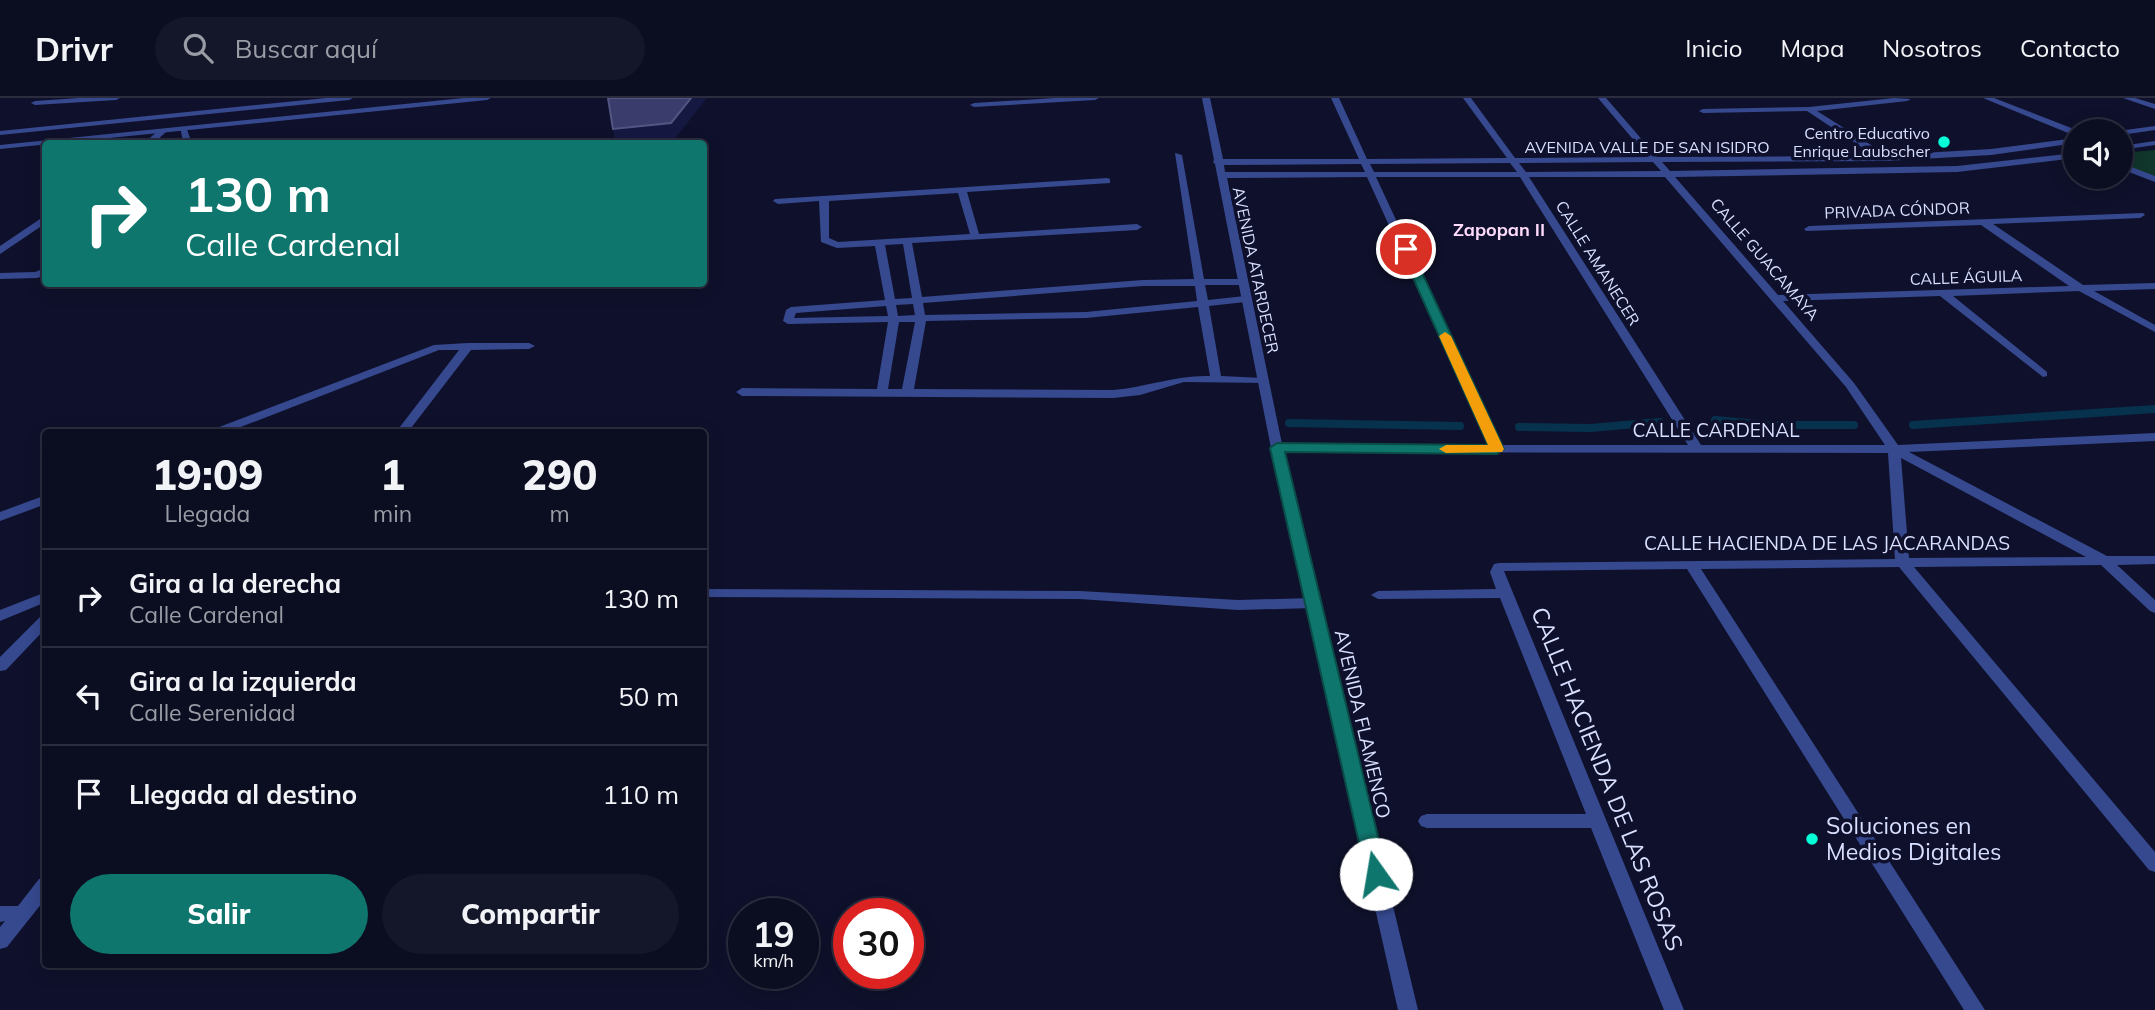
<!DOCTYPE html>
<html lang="es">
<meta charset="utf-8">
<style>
:root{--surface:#0b0d21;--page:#14162a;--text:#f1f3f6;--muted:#9a9ca5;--line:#2b2d3f;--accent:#0f766e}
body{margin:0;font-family:Mulish,sans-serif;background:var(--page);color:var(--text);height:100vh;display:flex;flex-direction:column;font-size:26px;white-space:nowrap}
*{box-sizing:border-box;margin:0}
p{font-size:23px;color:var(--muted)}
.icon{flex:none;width:38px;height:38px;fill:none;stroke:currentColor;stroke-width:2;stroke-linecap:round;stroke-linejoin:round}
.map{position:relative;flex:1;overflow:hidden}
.drawer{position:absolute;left:42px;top:331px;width:665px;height:539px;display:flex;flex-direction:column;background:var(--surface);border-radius:7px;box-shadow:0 4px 18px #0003,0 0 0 2px var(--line)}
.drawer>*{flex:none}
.banner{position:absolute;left:42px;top:42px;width:665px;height:147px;border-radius:7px;box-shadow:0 4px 18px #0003,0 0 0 2px var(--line);background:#0f766e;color:#fff;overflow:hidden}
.controls{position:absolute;left:2063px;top:21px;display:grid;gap:14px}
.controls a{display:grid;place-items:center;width:70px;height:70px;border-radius:50%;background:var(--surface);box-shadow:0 4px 18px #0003,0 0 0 2px var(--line);font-size:35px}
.speed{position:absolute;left:728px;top:800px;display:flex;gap:14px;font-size:35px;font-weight:700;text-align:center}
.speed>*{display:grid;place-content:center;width:91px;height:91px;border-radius:50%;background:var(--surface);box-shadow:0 4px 18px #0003,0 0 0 2px var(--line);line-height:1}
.speed small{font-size:18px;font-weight:400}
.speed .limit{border:10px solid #d22;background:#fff;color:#111}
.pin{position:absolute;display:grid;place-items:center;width:60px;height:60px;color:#fff;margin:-30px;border:4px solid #fff;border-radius:50%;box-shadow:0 2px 7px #0007}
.me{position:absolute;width:77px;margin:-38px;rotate:347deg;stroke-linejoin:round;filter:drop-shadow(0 0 5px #0008)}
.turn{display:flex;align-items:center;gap:24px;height:147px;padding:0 28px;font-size:32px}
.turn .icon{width:91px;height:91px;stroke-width:2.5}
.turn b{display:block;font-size:49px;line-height:60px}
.eta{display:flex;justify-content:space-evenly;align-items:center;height:119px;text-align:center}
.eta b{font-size:42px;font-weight:800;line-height:49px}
.button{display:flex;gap:14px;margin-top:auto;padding:14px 28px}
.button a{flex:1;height:80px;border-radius:42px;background:var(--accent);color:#fff;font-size:28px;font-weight:800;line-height:80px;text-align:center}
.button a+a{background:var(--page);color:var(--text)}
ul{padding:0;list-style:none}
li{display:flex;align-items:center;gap:21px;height:98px;padding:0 28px;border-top:2px solid var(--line)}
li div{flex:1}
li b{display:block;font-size:26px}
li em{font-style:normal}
header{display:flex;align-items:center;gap:42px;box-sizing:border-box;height:98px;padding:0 35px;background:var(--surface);border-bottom:2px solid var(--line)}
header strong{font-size:33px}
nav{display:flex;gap:38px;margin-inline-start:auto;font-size:24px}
.search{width:490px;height:63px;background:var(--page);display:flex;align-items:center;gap:18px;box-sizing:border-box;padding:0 24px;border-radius:38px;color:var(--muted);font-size:26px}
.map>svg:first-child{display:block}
</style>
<header>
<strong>Drivr</strong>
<div class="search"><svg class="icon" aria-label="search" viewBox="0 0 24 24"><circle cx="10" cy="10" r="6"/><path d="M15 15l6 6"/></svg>Buscar aquí</div>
<nav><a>Inicio</a><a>Mapa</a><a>Nosotros</a><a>Contacto</a></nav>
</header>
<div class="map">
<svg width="2155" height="912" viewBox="0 0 2155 912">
<rect width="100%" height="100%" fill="#0f112c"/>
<path fill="#11362b" d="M2155,52V78L2121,66V55Z"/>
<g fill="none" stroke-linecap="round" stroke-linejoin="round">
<path stroke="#06324d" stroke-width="8" d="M1715,322L1769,327H1854
M1289,325L1460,328
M1913,327L2155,311
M1519,329L1590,330L1660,324"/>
<path fill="#36498f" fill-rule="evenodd" d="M1055,0H1099L1095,2L974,9L970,7L974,5Z
M180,29H186L190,40L198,46H188L183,43Z
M160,31L167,33L153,46H143Z
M1175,55L1182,57L1204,181H1242L1247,184L1242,187H1205L1208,202L1245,198L1250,201L1245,204L1209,208L1221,278L1263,280L1267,281V285L1184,284L1140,297L1113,300L742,298L736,294L742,290L877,291L888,224L788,226L783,223L786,212L791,209L885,202L875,148L837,150L821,144L819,103L778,106L773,103L775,101L1107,80L1110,81V85L967,94L979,136L1137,126L1142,129L1137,132L912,145L922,199L1143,182L1194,181ZM958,95L970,136L838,144L829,140V103ZM903,146L912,200L895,201L885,147ZM1143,188H1195L1197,203L1086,214L925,217L923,205ZM913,206L915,217L898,218L896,207ZM886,208L888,218L794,220L796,215ZM1198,209L1210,278C1176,277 1147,289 1113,292L914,291L926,223L1086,220ZM899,224H915L902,291H888Z
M46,117V125L0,156V148Z
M46,170V177L37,180L0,181V175L35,174Z
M704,491L1080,493L1238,502L1313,500L1320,505L1313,510L1238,512L1080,501L704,499Z"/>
<path fill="#36498f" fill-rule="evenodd" d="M79,0H120L116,2L35,7L31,5L35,3Z
M1202,0H1210L1223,61H1359L1331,0H1339L1367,61L1507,60L1463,0H1471L1515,60L1648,59L1598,0H1606L1657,59L1875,58L1807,13L1703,15L1699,13L1703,11L1809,9L1894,0L1911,1L1907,3L1817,13L1887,57L1991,51L2076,40V45L1991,57L1886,63L1662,64L1670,73L1957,68L2076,55V60L1957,74L1675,79L1778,197L2069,188L1981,127L1806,133L1804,131L1809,128L2143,115L2145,117L2140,120L1993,126L2083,187L2155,185V191L2094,193L2155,227V234L2079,193L1953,198L2047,274V278L2043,279L1940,198L1783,203L1854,285L1898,347L2155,335V343L1909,354L2107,458H2155V466L2117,467L2155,502V515L2150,513L2101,467L1914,469L2155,754V774L2149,772L1899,469L1701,471L1985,912H1964L1687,471L1504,473L1684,912H1664L1591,730H1427L1421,728L1418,723L1421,718L1427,716H1586L1500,500L1378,501L1371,497L1378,493L1496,491L1490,474L1494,466L1499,465L1895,461L1888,355L1284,354L1418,912H1398L1271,350L1215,66L1213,64L1214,62ZM1653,64L1661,73L1526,74L1519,65ZM1510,65L1517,74H1374L1370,66ZM1361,66L1365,74H1225L1224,67ZM1367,79L1489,347L1282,346L1227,80ZM1376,79H1520L1688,347H1501ZM1529,79H1665L1846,289L1885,347H1701ZM1901,360L2086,459L1909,460Z
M1983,0H1994L2079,33L2073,37Z
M2123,0H2135L2155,6V11Z
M2155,28V32L2121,37V33H2118Z
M2155,43V47L2121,52V48Z
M2121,65L2155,78V84L2121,71Z
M468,245H529L535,248L529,251L471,252L408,334H396L459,252H439L228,334H212L214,331L434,247Z
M46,397V406L0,423V414Z
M46,494V504L0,523V512Z
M46,516V530L6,572L0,573V559L41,518Z
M46,779V800L7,849L0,851V829L5,823L0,824V808H18L39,781Z"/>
<path fill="#36498f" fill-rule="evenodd" d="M326,0H353L349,2L0,37V33Z
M464,0H491L487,2L0,51V47Z"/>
</g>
<path fill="#151840" d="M691,0H706V1L674,42L641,46H616L613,31Z"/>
<path fill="#3a3d6c" stroke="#535683" stroke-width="2" d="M608,0H691L671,25L613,31Z"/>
<path fill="#0f766e" stroke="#0a4d48" stroke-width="2" d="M1406,148L1411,151L1504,351L1497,356L1285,354L1387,776L1384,782H1369L1366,776L1270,350L1277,345L1488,347L1400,151Z"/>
<path fill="#f59e0b" d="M1445,234L1451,238L1504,351L1502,354L1446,355L1439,351L1446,347H1488L1439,238Z"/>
<g fill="#05ffd7" stroke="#0f112c" stroke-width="2.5">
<circle cx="1944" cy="44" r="7"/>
<circle cx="1812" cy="741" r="7"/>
</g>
<g text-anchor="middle" stroke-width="7" stroke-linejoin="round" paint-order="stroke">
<g font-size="16" fill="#d9dfff" stroke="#0f112c" text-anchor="end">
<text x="1930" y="41">Centro Educativo<tspan x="1930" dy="18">Enrique Laubscher</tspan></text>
</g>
<g font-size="16" fill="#d9dfff" stroke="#0f112c">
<text x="1647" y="55">AVENIDA VALLE DE SAN ISIDRO</text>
<text transform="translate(1897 112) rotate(-2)" y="6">PRIVADA CÓNDOR</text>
<text transform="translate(1765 161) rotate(49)" y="6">CALLE GUACAMAYA</text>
<text transform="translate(1598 165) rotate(58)" y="6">CALLE AMANECER</text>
<text transform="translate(1256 172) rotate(78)" y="6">AVENIDA ATARDECER</text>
<text transform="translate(1966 179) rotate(-2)" y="6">CALLE ÁGUILA</text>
</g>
<g font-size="18" font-weight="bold" fill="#ffdbfb" stroke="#0f112c">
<text x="1499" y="138">Zapopan II</text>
</g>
<g font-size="19" fill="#d9dfff" stroke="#0f112c">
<text x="1716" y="339">CALLE CARDENAL</text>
<text x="1827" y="452">CALLE HACIENDA DE LAS JACARANDAS</text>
<text transform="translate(1363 626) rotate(77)" y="7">AVENIDA FLAMENCO</text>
</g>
<g font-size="23" fill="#d9dfff" stroke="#0f112c">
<text transform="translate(1607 681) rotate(68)" y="8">CALLE HACIENDA DE LAS ROSAS</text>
</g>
<g font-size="23" fill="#d9dfff" stroke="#0f112c" text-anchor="start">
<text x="1826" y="736">Soluciones en<tspan x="1826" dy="26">Medios Digitales</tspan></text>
</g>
</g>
</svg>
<div class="controls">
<a><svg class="icon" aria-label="sound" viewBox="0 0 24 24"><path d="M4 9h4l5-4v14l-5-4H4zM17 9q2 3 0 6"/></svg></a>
</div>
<div class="speed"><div>19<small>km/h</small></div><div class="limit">30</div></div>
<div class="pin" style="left:1406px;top:151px;background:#d93025"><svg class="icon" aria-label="arrive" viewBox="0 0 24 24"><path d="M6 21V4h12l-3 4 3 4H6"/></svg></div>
<svg class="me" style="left:1376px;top:776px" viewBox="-20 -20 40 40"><circle r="19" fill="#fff"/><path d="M0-13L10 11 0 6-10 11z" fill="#0f766e"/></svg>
<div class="banner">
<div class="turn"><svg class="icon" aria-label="right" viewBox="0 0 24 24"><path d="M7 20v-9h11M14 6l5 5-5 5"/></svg><div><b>130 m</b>Calle Cardenal</div></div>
</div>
<section class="drawer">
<div class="eta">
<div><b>19:09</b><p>Llegada</p></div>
<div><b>1</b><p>min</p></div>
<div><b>290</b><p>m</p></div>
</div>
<ul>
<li><svg class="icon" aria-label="right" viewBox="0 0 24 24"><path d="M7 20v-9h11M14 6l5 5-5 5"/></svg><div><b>Gira a la derecha</b><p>Calle Cardenal</p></div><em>130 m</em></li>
<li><svg class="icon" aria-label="left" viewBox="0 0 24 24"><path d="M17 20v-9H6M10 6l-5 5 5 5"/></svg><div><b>Gira a la izquierda</b><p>Calle Serenidad</p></div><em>50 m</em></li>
<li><svg class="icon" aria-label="arrive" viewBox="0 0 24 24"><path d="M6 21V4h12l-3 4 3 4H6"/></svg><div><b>Llegada al destino</b></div><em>110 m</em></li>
</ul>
<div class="button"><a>Salir</a><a>Compartir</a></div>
</section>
</div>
